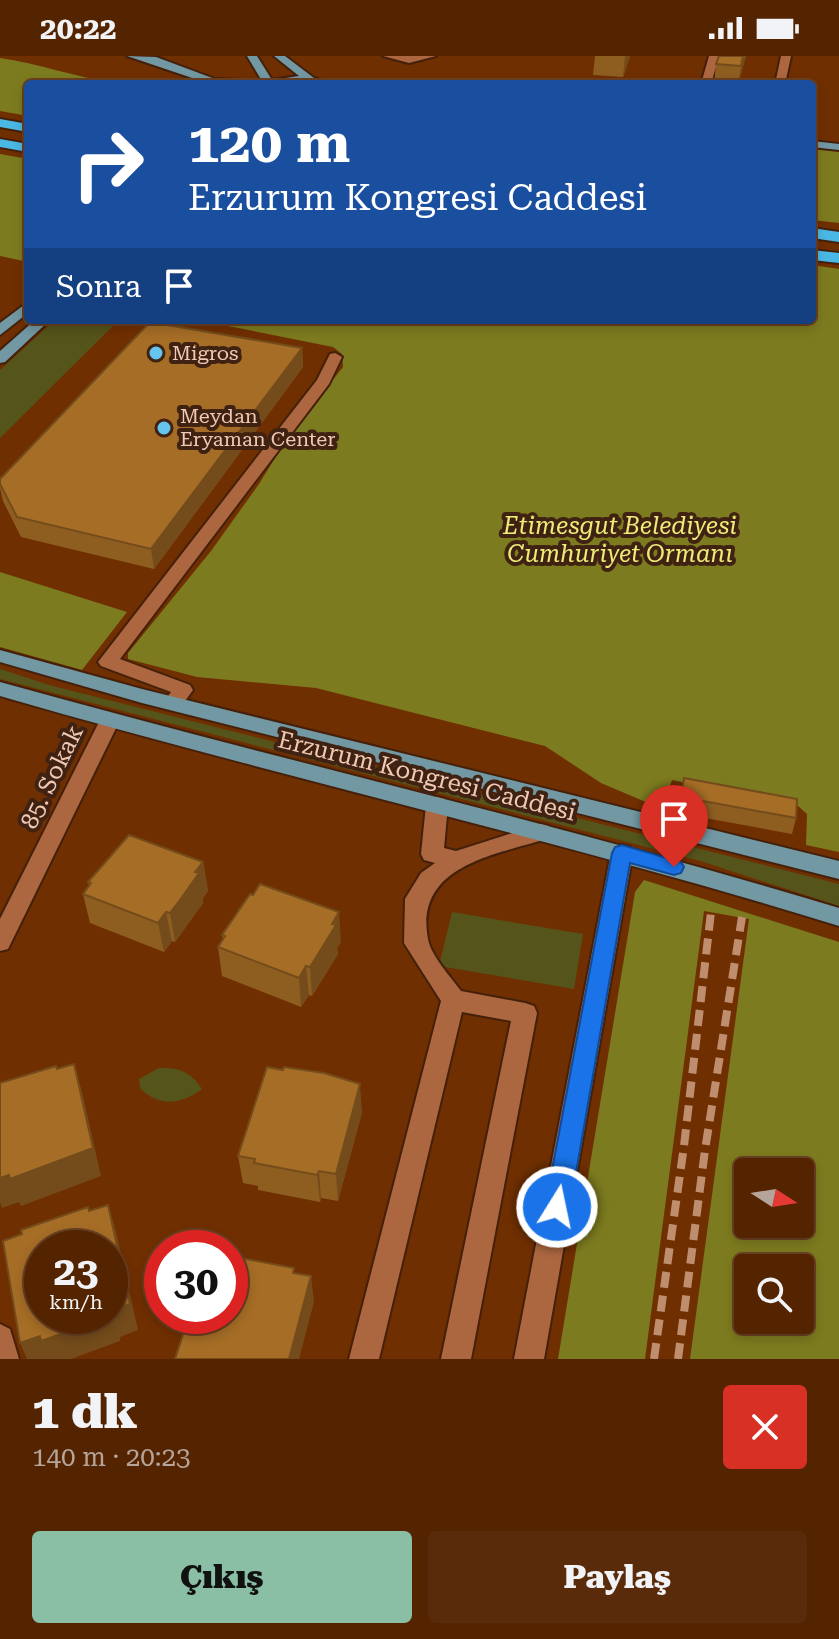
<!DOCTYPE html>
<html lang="tr">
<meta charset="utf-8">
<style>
:root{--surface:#542300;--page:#5a2b0a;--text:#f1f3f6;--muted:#b5a499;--line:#6a4022;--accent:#8abfa5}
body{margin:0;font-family:"Roboto Serif",serif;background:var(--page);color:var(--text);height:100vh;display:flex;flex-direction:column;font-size:30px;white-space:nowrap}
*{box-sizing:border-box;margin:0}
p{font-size:26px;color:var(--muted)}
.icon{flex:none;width:44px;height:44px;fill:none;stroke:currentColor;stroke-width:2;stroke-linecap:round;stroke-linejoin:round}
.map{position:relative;height:1303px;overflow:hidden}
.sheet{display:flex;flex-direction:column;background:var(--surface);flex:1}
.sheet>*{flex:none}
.banner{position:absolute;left:24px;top:24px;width:792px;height:244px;border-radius:8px;box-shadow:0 4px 12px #0003,0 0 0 2px var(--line);background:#1a4fa0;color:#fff;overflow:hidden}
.needle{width:52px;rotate:102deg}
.fabs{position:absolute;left:734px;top:1102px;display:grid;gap:16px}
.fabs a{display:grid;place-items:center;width:80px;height:80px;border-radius:8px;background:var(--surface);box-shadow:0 4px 12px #0003,0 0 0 2px var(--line);font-size:40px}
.speed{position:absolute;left:24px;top:1174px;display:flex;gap:16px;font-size:40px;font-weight:700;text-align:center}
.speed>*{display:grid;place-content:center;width:104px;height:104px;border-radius:50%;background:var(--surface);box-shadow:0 4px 12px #0003,0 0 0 2px var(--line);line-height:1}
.speed small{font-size:20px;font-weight:400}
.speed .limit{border:12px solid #d22;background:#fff;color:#111}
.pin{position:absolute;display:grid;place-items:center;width:68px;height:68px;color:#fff;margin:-82px -34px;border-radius:50% 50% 50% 0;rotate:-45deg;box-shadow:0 0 8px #0007}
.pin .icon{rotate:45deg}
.me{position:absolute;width:88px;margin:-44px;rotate:10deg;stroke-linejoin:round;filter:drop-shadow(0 0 6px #0008)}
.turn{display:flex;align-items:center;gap:28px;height:168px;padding:0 32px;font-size:36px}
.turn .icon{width:104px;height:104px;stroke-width:2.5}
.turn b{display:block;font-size:56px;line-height:68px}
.then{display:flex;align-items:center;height:76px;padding:0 32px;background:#0003;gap:16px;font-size:30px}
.round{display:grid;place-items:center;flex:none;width:84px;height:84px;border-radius:8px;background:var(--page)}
.headline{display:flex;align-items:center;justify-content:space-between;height:136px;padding:0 32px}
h1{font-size:48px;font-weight:800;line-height:60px}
.primary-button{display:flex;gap:16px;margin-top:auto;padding:16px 32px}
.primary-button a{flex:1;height:92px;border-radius:8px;background:var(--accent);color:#111;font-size:32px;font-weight:800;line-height:92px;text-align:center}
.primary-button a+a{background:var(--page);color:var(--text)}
.status{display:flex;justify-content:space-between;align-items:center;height:56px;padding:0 40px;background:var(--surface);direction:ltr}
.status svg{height:22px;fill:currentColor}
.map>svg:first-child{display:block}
</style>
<div class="status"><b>20:22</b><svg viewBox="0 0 49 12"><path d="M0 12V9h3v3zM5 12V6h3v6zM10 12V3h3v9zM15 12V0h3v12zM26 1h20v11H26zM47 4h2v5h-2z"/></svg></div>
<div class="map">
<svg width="839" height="1303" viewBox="0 0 839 1303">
<rect width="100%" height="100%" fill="#702f00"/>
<path fill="#55541b" d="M55,264H119L0,382V314Z
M0,613L49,629L839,828V850L700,805L0,623Z
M452,856L583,878L574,933L439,910Z
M159,1012C179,1011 191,1016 202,1033C182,1049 158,1051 140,1032L139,1023Z"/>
<path fill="#7c7b1f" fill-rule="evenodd" d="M0,2C40,8 77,21 116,28H28V60L0,55Z
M812,91L839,94V167L812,164Z
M0,98L28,103V206L0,200Z
M812,209L839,213V796L806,789L807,758L798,750L672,724L662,753L601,727L545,690L316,632L197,621L128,603V597L211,495L259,428L291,376L343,311L342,298L333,291L198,264H812Z
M0,516L127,556L82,614L0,591Z
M644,824L839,886V1303H690L749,863L704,855L645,1303H558L635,836ZM800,1116V1168H748V1116ZM800,1212V1264H748V1212Z"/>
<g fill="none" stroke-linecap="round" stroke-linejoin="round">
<g stroke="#44200b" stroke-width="4">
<path id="minor" d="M383,0H436L409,7Z
M709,0H719L711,28H701Z
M781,0H791L785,28H775Z
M335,297L342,301L329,328L120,603L190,629L193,634L180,652H166L163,647L171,636L101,610L98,606L317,324L330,298Z
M109,659L119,666L8,893L0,895V863L99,666Z
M437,741L445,743L448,749L444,792L456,795L541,768L549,770L552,776L549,782C496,799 414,809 428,883C431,900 451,921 461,935L525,947L534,950L537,957L471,1303H441L511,965L462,956L379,1303H349L441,945L404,887L405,843L421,817L435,807L424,804L421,798L426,749L429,743Z
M622,789L630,791L633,797L544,1303H514L611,797L614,791Z
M0,1268L10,1273L19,1303H0Z"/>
</g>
<g stroke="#44200b" stroke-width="4">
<path id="major" d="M127,0L156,1L215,23L262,25L247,0H257L272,24L299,20L274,0H285L314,22L337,28H210Z
M812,85L839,88V94L812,91Z
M28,246V257L0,279V267Z
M35,264H50L5,306L0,307V295Z
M0,594L142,633L839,805V823L142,647L0,606Z
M0,626C279,704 562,768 839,852V870C562,784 279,721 0,640Z"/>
</g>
<g stroke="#44200b" stroke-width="4">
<path id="highway" d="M0,63L28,68V76L0,71Z
M0,83L28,88V96L0,91Z
M812,172L839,176V186L812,182Z
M812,194L839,197V207L812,204Z"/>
</g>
<use href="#minor" fill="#ad6740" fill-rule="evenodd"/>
<use href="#major" fill="#7298a3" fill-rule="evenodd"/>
<use href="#highway" fill="#4ab8e5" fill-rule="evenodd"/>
<path stroke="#bf8e6f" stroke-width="8" stroke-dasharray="16 8" stroke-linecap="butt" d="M654,1303L684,1090L711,856
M678,1303L705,1094L742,861"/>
</g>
<path fill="#8e5e21" d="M595,0H630L623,21L593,19Z
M746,0L738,28H714L716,8Z
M302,292L303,311L154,513L21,481L3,445L0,432V423Z
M684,722L796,762L792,778L678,757Z
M203,806L208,835L203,842V847L175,886L172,885L164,896L90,867L83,838L89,830L88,826Z
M222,879L341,886L337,892L338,898L312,940L309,939L301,951L222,920L218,891L223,884Z
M362,1056L338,1145L321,1142L320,1146L258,1134V1130L243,1127L238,1100Z"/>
<path fill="#744c1b" d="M625,0H630L623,21Z
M743,0H746L738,28L741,10Z
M302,292L303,311L154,513L151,493Z
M203,806L208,835L203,842V847L175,886L170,857Z
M166,856L172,885L164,896L158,867Z
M339,856L341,886L337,892L338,898L312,940L310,911Z
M306,910L309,939L301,951L299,922Z
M74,1008L82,1036L101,1120L21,1150L19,1146L2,1152L0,1146V1122Z
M360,1028L362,1056L338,1145L336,1118Z
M319,1115L321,1142L320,1146L317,1119Z
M108,1149L116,1176L138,1274L120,1281V1285L71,1303H27L20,1287L111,1255Z
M311,1220L314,1246L299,1303H289Z"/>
<path fill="#a56d26" stroke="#744c1b" stroke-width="2" fill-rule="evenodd" d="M719,0H743L741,10L716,8Z
M150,266L302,292L151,493L17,461L0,428V423Z
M684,722L797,743L796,762L681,741Z
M129,779L203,806L195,816L199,817L180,844L170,857L166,856L158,867L83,838L91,827L88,826Z
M260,828L339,856L332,868L336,869L310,911L306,910L299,922L218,891L225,880L222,879L250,838L253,839Z
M74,1008L93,1092L10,1123L9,1119L0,1122V1027L56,1010L57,1013Z
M267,1011L283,1014L284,1011L324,1017L360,1028L336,1118L319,1115L317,1119L254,1107L255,1103L238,1100Z
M108,1149L130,1248L111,1255L112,1260L41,1285L40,1280L20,1287L3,1185L22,1178L21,1174L88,1151L89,1155ZM42,1192H110V1260H42Z
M230,1200L294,1212L293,1217L311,1220L289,1303H175L189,1260H230Z"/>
<path fill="#1a73e8" stroke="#114b97" stroke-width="2" d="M622,789L681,806L684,811L681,817L674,819L630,807L570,1151L566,1159L557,1162L548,1159L545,1151L612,797L615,791Z"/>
<g fill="#65c5ee" stroke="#402212" stroke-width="3">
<circle cx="156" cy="297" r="8"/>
<circle cx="164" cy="372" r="8"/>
</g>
<g text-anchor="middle" stroke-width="8" stroke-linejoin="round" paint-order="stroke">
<g font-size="20" fill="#f0c9b5" stroke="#402212" text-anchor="start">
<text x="172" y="304">Migros</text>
<text x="180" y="367">Meydan<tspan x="180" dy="23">Eryaman Center</tspan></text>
</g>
<g font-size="24" font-style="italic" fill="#ecec77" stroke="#402212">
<text x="620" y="478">Etimesgut Belediyesi<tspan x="620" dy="28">Cumhuriyet Ormanı</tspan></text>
</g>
<g font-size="24" fill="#f0c9b5" stroke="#402212">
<text transform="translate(427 720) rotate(14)" y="8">Erzurum Kongresi Caddesi</text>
<text transform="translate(52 721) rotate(-64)" y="8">85. Sokak</text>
</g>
</g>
</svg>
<div class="fabs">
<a><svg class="needle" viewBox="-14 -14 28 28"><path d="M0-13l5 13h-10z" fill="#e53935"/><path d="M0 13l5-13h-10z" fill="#b5a499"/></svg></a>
<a><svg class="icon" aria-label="search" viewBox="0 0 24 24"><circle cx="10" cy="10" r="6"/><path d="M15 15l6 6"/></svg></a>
</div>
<div class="speed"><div>23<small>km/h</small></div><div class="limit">30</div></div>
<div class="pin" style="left:674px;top:811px;background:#d93025"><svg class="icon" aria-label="arrive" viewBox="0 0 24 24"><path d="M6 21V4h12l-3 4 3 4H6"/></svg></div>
<svg class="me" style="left:557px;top:1151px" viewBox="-20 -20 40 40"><circle r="17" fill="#1a73e8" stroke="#fff" stroke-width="3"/><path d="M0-11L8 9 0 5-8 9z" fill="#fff"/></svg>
<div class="banner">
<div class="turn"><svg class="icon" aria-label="right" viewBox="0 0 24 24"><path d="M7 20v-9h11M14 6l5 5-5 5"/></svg><div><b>120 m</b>Erzurum Kongresi Caddesi</div></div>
<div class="then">Sonra<svg class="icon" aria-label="arrive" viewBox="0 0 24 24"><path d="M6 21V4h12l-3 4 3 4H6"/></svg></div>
</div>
</div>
<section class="sheet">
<div class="headline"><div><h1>1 dk</h1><p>140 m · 20:23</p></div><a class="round" style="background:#d93025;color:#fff"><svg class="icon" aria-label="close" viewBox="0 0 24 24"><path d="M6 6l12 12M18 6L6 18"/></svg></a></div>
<div class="primary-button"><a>Çıkış</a><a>Paylaş</a></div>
</section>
